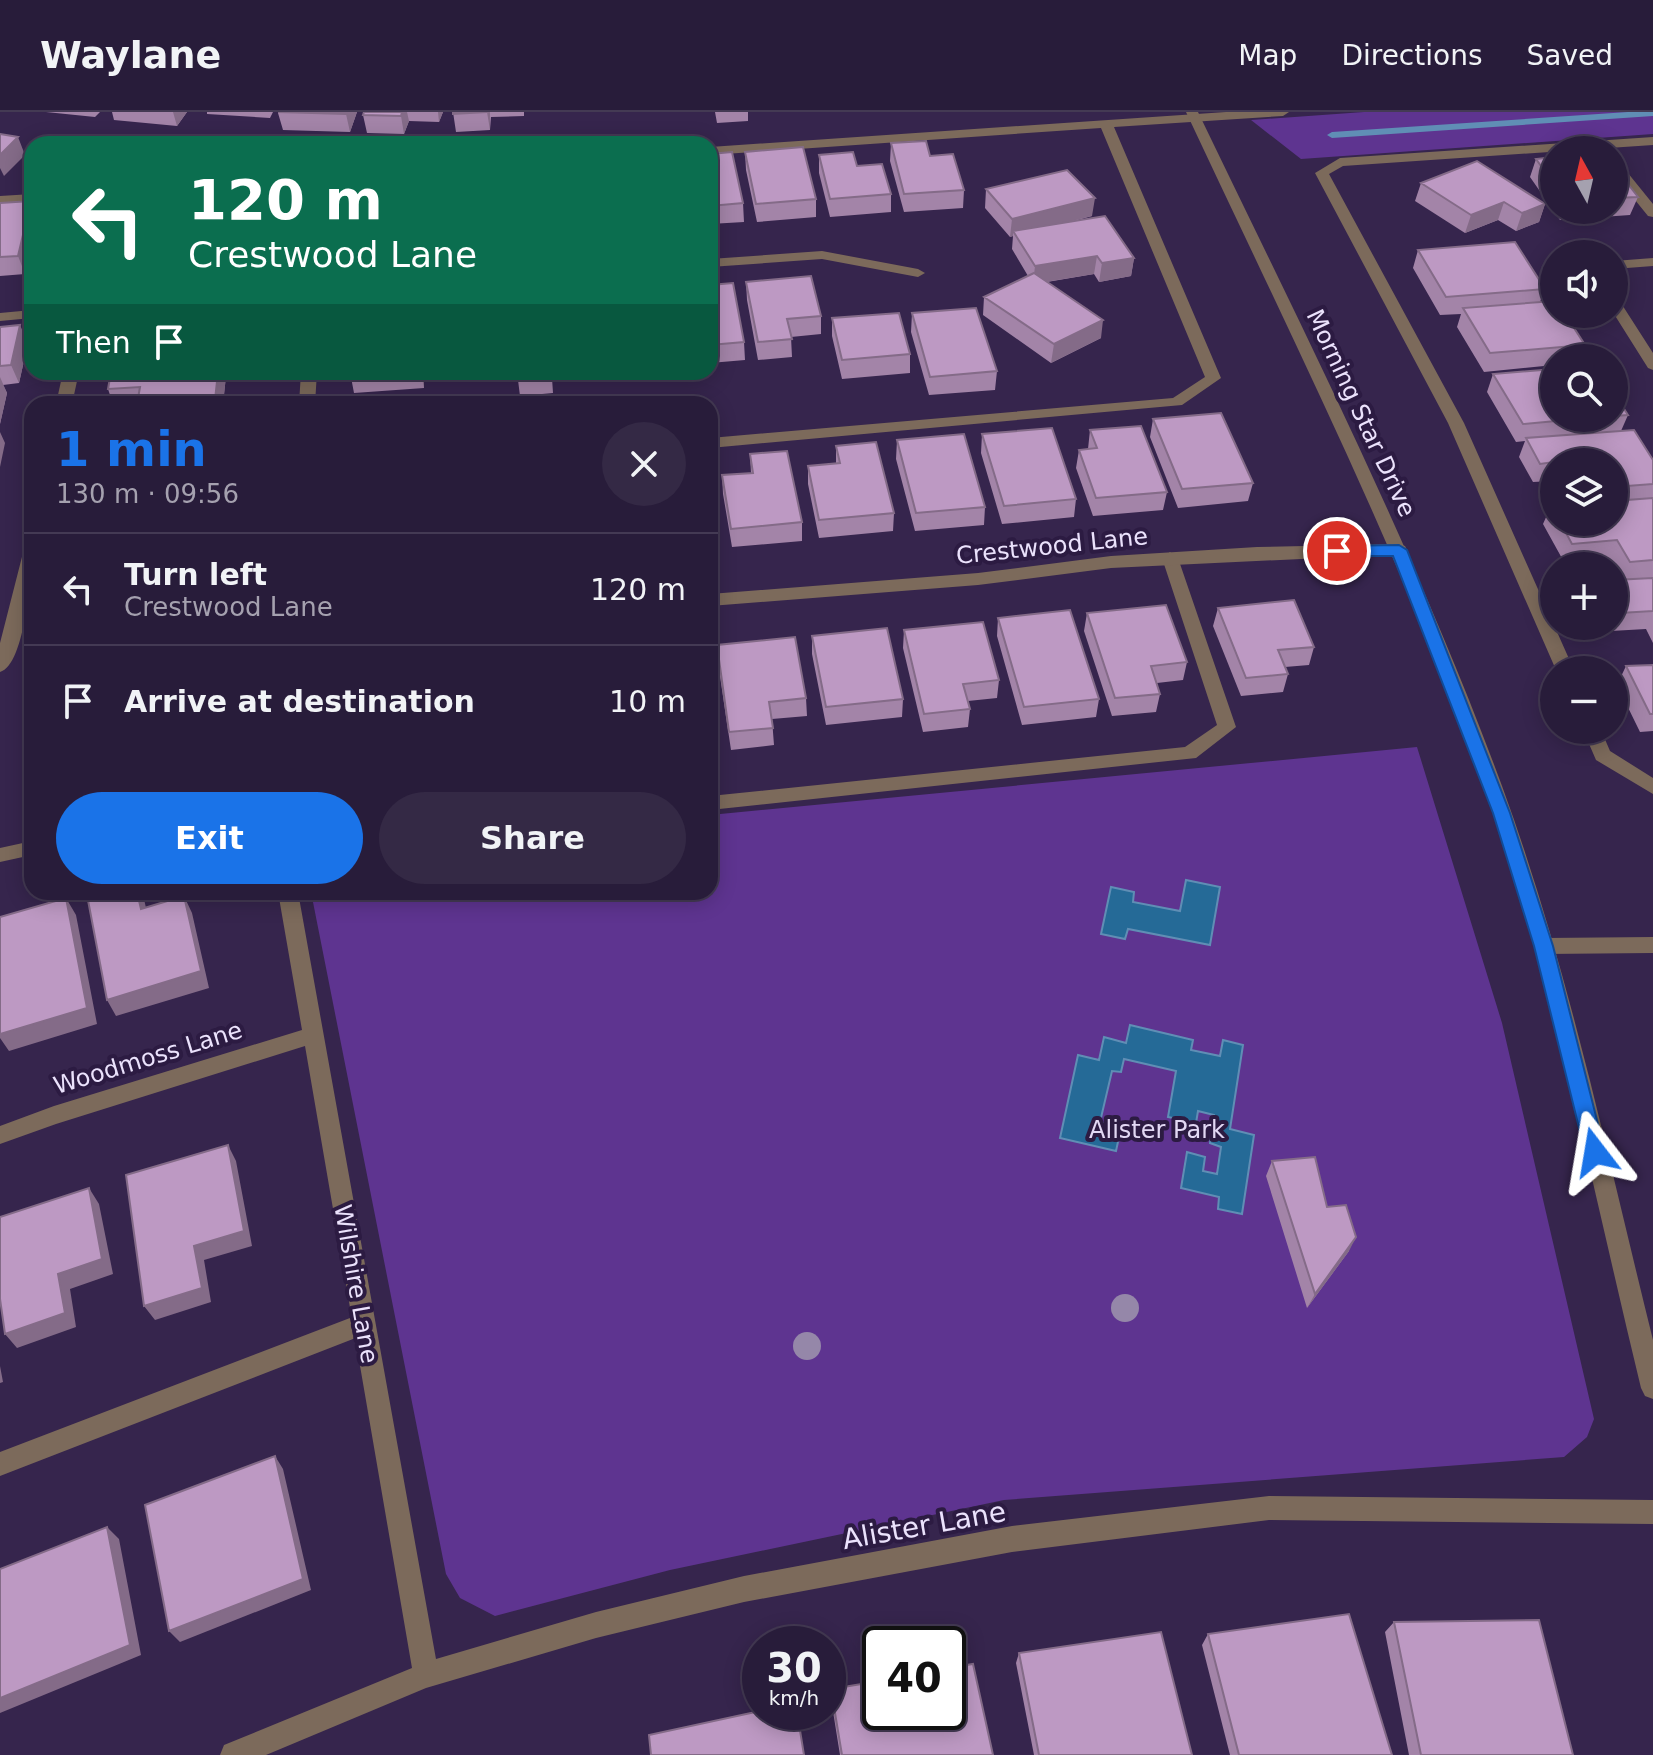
<!DOCTYPE html>
<meta charset="utf-8">
<style>
:root{--surface:#281c3a;--page:#342945;--text:#f1f3f6;--muted:#a5a1af;--line:#443a54;--accent:#1a73e8}
body{margin:0;font-family:"DejaVu Sans",sans-serif;background:var(--page);color:var(--text);height:100vh;display:flex;flex-direction:column;font-size:30px;white-space:nowrap}
*{box-sizing:border-box;margin:0}
p{font-size:26px;color:var(--muted)}
.icon{flex:none;width:44px;height:44px;fill:none;stroke:currentColor;stroke-width:2;stroke-linecap:round;stroke-linejoin:round}
.map{position:relative;flex:1;overflow:hidden}
.side{position:absolute;left:24px;top:284px;width:694px;height:504px;display:flex;flex-direction:column;background:var(--surface);border-radius:24px;box-shadow:0 4px 20px #0003,0 0 0 2px var(--line)}
.side>*{flex:none}
.top-card{position:absolute;left:24px;top:24px;width:694px;height:244px;border-radius:24px;box-shadow:0 4px 20px #0003,0 0 0 2px var(--line);background:#0b6e4f;color:#fff;overflow:hidden}
.needle{width:52px;rotate:352deg}
.buttons{position:absolute;left:1540px;top:24px;display:grid;gap:16px}
.buttons a{display:grid;place-items:center;width:88px;height:88px;border-radius:50%;background:var(--surface);box-shadow:0 4px 20px #0003,0 0 0 2px var(--line);font-size:40px}
.speed{position:absolute;left:742px;top:1514px;display:flex;gap:16px;font-size:40px;font-weight:700;text-align:center}
.speed>*{display:grid;place-content:center;width:104px;height:104px;border-radius:50%;background:var(--surface);box-shadow:0 4px 20px #0003,0 0 0 2px var(--line);line-height:1}
.speed small{font-size:20px;font-weight:400}
.speed .limit{border:4px solid #111;border-radius:12px;background:#fff;color:#111}
.pin{position:absolute;display:grid;place-items:center;width:68px;height:68px;color:#fff;margin:-34px;border:4px solid #fff;border-radius:50%;box-shadow:0 2px 8px #0007}
.me{position:absolute;width:88px;margin:-44px;rotate:346deg;stroke-linejoin:round;filter:drop-shadow(0 0 6px #0008)}
.turn{display:flex;align-items:center;gap:28px;height:168px;padding:0 32px;font-size:36px}
.turn .icon{width:104px;height:104px;stroke-width:2.5}
.turn b{display:block;font-size:56px;line-height:68px}
.then{display:flex;align-items:center;height:76px;padding:0 32px;background:#0003;gap:16px;font-size:30px}
.round{display:grid;place-items:center;flex:none;width:84px;height:84px;border-radius:42px;background:var(--page)}
.overview{display:flex;align-items:center;justify-content:space-between;height:136px;padding:0 32px}
h1{font-size:48px;font-weight:800;line-height:60px;color:var(--accent)}
.action{display:flex;gap:16px;margin-top:auto;padding:16px 32px}
.action a{flex:1;height:92px;border-radius:48px;background:var(--accent);color:#fff;font-size:32px;font-weight:800;line-height:92px;text-align:center}
.action a+a{background:var(--page);color:var(--text)}
ul{padding:0;list-style:none}
li{display:flex;align-items:center;gap:24px;height:112px;padding:0 32px;border-top:2px solid var(--line)}
li div{flex:1}
li b{display:block;font-size:30px}
li em{font-style:normal}
header{display:flex;align-items:center;gap:48px;box-sizing:border-box;height:112px;padding:0 40px;background:var(--surface);border-bottom:2px solid var(--line)}
header strong{font-size:38px}
nav{display:flex;gap:44px;margin-inline-start:auto;font-size:28px}
.map>svg:first-child{display:block}
</style>
<header>
<strong>Waylane</strong>
<nav><a>Map</a><a>Directions</a><a>Saved</a></nav>
</header>
<div class="map">
<svg width="1653" height="1643" viewBox="0 0 1653 1643">
<rect width="100%" height="100%" fill="#36254d"/>
<path fill="#5e3490" d="M1364,0H1653V22L1301,47L1251,8Z
M1417,635L1502,911L1594,1307L1587,1325L1564,1345L1004,1388L670,1458L495,1504L460,1486L446,1462L311,780H710V703Z"/>
<path fill="#256a97" stroke="#608eb5" stroke-width="2" d="M1186,768L1220,775L1210,833L1128,817L1125,827L1101,822L1111,775L1134,780L1133,790L1180,799Z
M1130,913L1193,928L1191,938L1220,944L1223,928L1243,933L1230,1017L1254,1023L1242,1102L1218,1097L1219,1085L1181,1076L1187,1040L1205,1045L1203,1059L1217,1062L1221,1035L1210,1031L1214,1003L1198,999L1196,1011L1168,1005L1176,959L1124,947L1121,960L1112,959L1100,1010L1121,1016L1116,1039L1060,1026L1078,943L1099,948L1104,925L1126,931Z"/>
<g fill="none" stroke-linecap="round" stroke-linejoin="round">
<path fill="#608eb5" fill-rule="evenodd" d="M1628,0H1653V4L1332,26L1327,23L1332,20Z"/>
<path fill="#7c6a5b" fill-rule="evenodd" d="M1226,0H1289L1283,4L1114,15L1221,266L1182,293L710,336V326L1173,286L1205,265L1101,16L710,43V35Z
M1653,25V33L1343,54L1329,62L1464,311L1574,558H1556L1448,311L1315,61L1340,46Z
M1614,49L1619,50L1653,92V105L1648,104L1614,62Z
M32,82V90L0,92V84Z
M63,260H79L72,292H56Z
M32,431C32,456 26,553 0,560V531L24,437Z
M1170,440L1178,446L1236,615L1196,646L710,698V684L1185,635L1217,613L1162,446Z
M1583,618H1601L1610,639L1653,666V682L1596,648Z
M32,729V743L0,750V736Z
M363,1201L371,1204L375,1212L371,1220L0,1364V1340Z"/>
<path fill="#7c6a5b" fill-rule="evenodd" d="M822,139L918,157L925,161L918,165L822,147L710,155V147Z
M1653,146V154L1614,157V149Z
M1614,187L1619,188L1653,241V258L1648,256L1614,202Z
M32,198V206L0,209V201Z
M301,260H317L315,292H299Z
M1399,432L1405,434L1407,438L1405,442L1111,456L978,473L710,494V482L978,461L1111,444L1257,435Z
M278,780H298L436,1547L596,1500L744,1464L1012,1414L1269,1384L1653,1388V1412L1269,1408L1012,1440L744,1490L596,1526L426,1576L266,1643H220L224,1633L412,1556L305,934L56,1012L0,1032V1014L54,994L302,918Z
M1653,825V841L1544,842L1537,840L1534,834L1537,828L1544,826Z"/>
<path fill="#7c6a5b" fill-rule="evenodd" d="M1186,0H1198C1305,222 1417,443 1502,674C1568,854 1607,1043 1653,1228V1287L1645,1284L1641,1276C1592,1075 1553,870 1484,675C1401,443 1290,222 1186,0Z"/>
</g>
<g fill="#9587a9">
<circle cx="1125" cy="1196" r="14"/>
<circle cx="807" cy="1234" r="14"/>
</g>
<path fill="#a384a8" d="M46,0H100L95,5Z
M112,0H187L177,14L114,8Z
M207,0H273L270,6L207,2Z
M357,0L350,20L283,18L278,1Z
M364,0H443L439,10L409,9L404,22L367,21L363,3Z
M453,0H524V4L491,5L490,18L456,20Z
M715,0H748V9L717,11Z
M891,31L964,78L963,96L904,100L890,49Z
M745,40L816,87V105L757,110L746,58Z
M710,42L743,91L744,110L710,112Z
M819,43L857,54L891,82V100L830,105L819,61Z
M1554,45V98H1614V54L1638,85L1630,103L1560,108L1530,65L1536,47Z
M1421,71L1545,92L1539,110L1516,119L1498,108L1465,121L1415,89Z
M986,77L1092,104L1074,109L1134,146L1131,164L1099,170L1094,162L1047,170L1101,226L1051,251L983,203L984,185L1028,164L1012,137L1013,124L1010,125L985,96Z
M0,91H32V149L30,143L25,162L0,164Z
M1418,138L1545,177L1540,190L1585,233L1580,246H1554V253L1484,260L1457,215L1461,202L1440,203L1413,156Z
M746,170L821,204V222L791,225L792,245L758,248L747,188Z
M710,173L744,230L745,248L710,251Z
M912,201L997,259L995,278L929,283L911,220Z
M832,206L910,242V261L842,267L832,224Z
M0,215L28,231L19,271L3,273L7,281L0,312Z
M350,260H424V276L354,281Z
M517,260H585V263L552,266L553,281L520,284Z
M1493,262L1554,306H1614V281L1628,303L1621,319L1653,348V531L1646,517L1611,519L1608,514H1614V468L1621,467L1609,447L1564,450L1543,412L1551,394H1554V410H1614V350H1554V373L1552,369L1533,370L1519,345L1525,329L1516,330L1487,280Z
M226,264L223,292H113L108,277Z
M1153,307L1253,371L1248,389L1178,396L1150,325Z
M1090,318L1167,380L1163,398L1093,404L1076,356L1079,338L1088,337Z
M982,322L1076,387L1074,405L1002,412L981,341Z
M897,328L985,395L984,413L915,419L896,347Z
M836,334L894,401L893,419L819,426L808,372V354L836,351Z
M750,342L802,410V429L732,435L723,382L722,363L751,361Z
M1218,496L1314,535L1309,553L1285,555L1288,562L1283,580L1241,584L1213,514Z
M1087,501L1187,550L1183,568L1157,571L1160,582L1156,600L1112,604L1084,519Z
M998,506L1099,587L1096,605L1022,613L997,524Z
M904,518L999,568L997,586L968,589L970,597L968,615L923,620L903,536Z
M812,524L903,587L902,605L826,613L812,542Z
M717,533L806,586L807,604L772,607L774,633L731,638L718,551Z
M1653,553V619L1640,620L1617,573L1626,554Z
M710,598L715,639L710,640Z
M1272,1049L1327,1095L1349,1139L1307,1196L1266,1064Z
M1394,1510L1573,1643H1409L1385,1520Z
M1208,1522L1392,1643H1230L1202,1533Z
M1019,1541L1192,1643H1034L1016,1551Z
M831,1577L993,1643H840L831,1587Z"/>
<path fill="#846b88" d="M173,0H187L177,14Z
M347,0H357L350,20L346,2Z
M402,0H407L409,9L404,22L401,4Z
M438,0H443L439,10Z
M487,0H490V18Z
M18,25L25,43L4,64L0,56V43Z
M1095,86L1092,104L1016,123L1013,119V124L1010,125L1012,107Z
M31,89L32,133L25,162L18,144Z
M1504,90L1498,108L1465,121L1471,103Z
M1545,92L1539,110L1516,119L1522,101Z
M1097,144L1094,162L1033,172L1035,154Z
M1134,146L1131,164L1099,170L1102,151Z
M1103,208L1101,226L1051,251L1054,232Z
M20,213L28,231L19,271L11,253Z
M218,260H224L226,264L223,292H216L215,288Z
M421,260H424V276Z
M0,265L7,281L0,312Z
M0,320L5,331L0,355Z
M137,780H140L144,787L150,814L141,797Z
M184,784L192,801L209,876L116,904L107,888Z
M66,786L76,803L97,912L9,939L0,926V922Z
M228,1033L236,1049L252,1134L204,1148L211,1190L155,1208L144,1194L194,1134Z
M89,1076L99,1092L113,1162L70,1177L76,1215L17,1236L5,1222L58,1162Z
M1356,1125L1349,1139L1307,1196L1315,1182Z
M0,1254L3,1270L0,1271Z
M275,1344L283,1357L311,1478L180,1530L169,1519Z
M107,1415L119,1427L141,1543L0,1601V1586Z"/>
<path fill="#bd99c3" stroke="#846b88" stroke-width="2" d="M278,0H347L346,2Z
M364,0H402L401,4L363,3Z
M453,0H487L453,2Z
M0,22L18,25L0,43Z
M926,29L930,44L953,42L964,78L904,82L891,31Z
M803,35L816,87L756,92L745,40Z
M732,40L743,91L710,94V42Z
M853,40L857,54L882,52L891,82L830,87L819,43Z
M1554,45V72L1536,47Z
M1477,49L1545,92L1522,101L1504,90L1471,103L1421,71Z
M1614,54L1638,85L1614,86Z
M1067,58L1095,86L1012,107L986,77Z
M31,89L18,144L0,145V91Z
M1105,104L1134,146L1102,151L1097,144L1035,154L1013,119Z
M1515,130L1545,177L1446,185L1418,138Z
M1034,161L1103,208L1054,232L984,185Z
M811,164L821,204L787,207L792,227L758,230L746,170Z
M733,171L744,230L710,233V173Z
M1554,189V202H1565L1585,233L1490,241L1463,196Z
M976,196L997,259L930,265L912,201Z
M899,201L910,242L842,248L832,206Z
M20,213L11,253L0,254V215Z
M1554,257V306H1588L1523,312L1493,262Z
M111,260H218L215,288L168,292H137L140,275L108,277Z
M350,260H386L350,263Z
M517,260H551V263L517,266Z
M1614,281L1628,303L1614,304Z
M1221,301L1253,371L1182,377L1153,307Z
M1141,314L1167,380L1096,386L1079,338L1097,336L1090,318Z
M1052,316L1076,387L1004,394L982,322Z
M1634,318L1653,348V372L1614,375V350H1554L1540,352L1526,326Z
M964,322L985,395L916,401L897,328Z
M876,330L894,401L819,408L808,354L840,351L836,334Z
M787,339L802,410L731,417L722,363L753,361L750,342Z
M1653,386V448L1630,450L1617,428L1572,432L1560,410H1614V389Z
M1653,466V499L1620,501L1614,490V468Z
M1294,488L1314,535L1278,538L1288,562L1246,566L1218,496Z
M1166,493L1187,550L1151,554L1160,582L1115,586L1087,501Z
M1070,498L1099,587L1024,595L998,506Z
M983,510L999,568L963,572L970,597L924,602L904,518Z
M887,516L903,587L826,595L812,524Z
M795,525L806,586L769,590L773,616L729,620L717,533Z
M1653,553V602H1650L1626,554Z
M710,598L713,622H710Z
M99,780H137L141,797L184,784L201,859L107,888L87,783Z
M66,786L87,896L0,922V805Z
M228,1033L244,1119L194,1134L202,1176L144,1194L126,1063Z
M1315,1045L1327,1095L1346,1093L1356,1125L1315,1182L1272,1049Z
M89,1076L102,1147L58,1162L65,1201L5,1222L0,1187V1105Z
M275,1344L303,1467L169,1519L145,1393Z
M107,1415L130,1533L0,1586V1457Z
M1349,1502L1392,1643H1239L1208,1522Z
M1539,1508L1573,1643H1421L1394,1510Z
M1161,1520L1192,1643H1039L1019,1541Z
M973,1552L993,1643H842L831,1577L880,1569V1600H948V1556Z
M760,1599L797,1600L804,1643H651L649,1623Z"/>
<path fill="#1a73e8" stroke="#114b97" stroke-width="2" d="M1399,433L1407,438L1510,701L1553,834L1605,1040L1602,1047L1595,1049L1588,1047L1585,1040L1534,834L1493,701L1393,444H1337L1330,439L1337,434Z"/>
<g text-anchor="middle" stroke-width="8" stroke-linejoin="round" paint-order="stroke">
<g font-size="24" fill="#ebe2fc" stroke="#2c1b42">
<text transform="translate(1361 301) rotate(65)" y="8">Morning Star Drive</text>
<text transform="translate(1052 434) rotate(-6)" y="8">Crestwood Lane</text>
<text transform="translate(148 946) rotate(-17)" y="8">Woodmoss Lane</text>
<text transform="translate(356 1172) rotate(80)" y="8">Wilshire Lane</text>
</g>
<g font-size="24" fill="#e2d8f4" stroke="#2c1b42">
<text x="1157" y="1026">Alister Park</text>
</g>
<g font-size="28" fill="#ebe2fc" stroke="#2c1b42">
<text transform="translate(924 1413) rotate(-10)" y="10">Alister Lane</text>
</g>
</g>
</svg>
<div class="buttons">
<a><svg class="needle" viewBox="-14 -14 28 28"><path d="M0-13l5 13h-10z" fill="#e53935"/><path d="M0 13l5-13h-10z" fill="#a5a1af"/></svg></a>
<a><svg class="icon" aria-label="sound" viewBox="0 0 24 24"><path d="M4 9h4l5-4v14l-5-4H4zM17 9q2 3 0 6"/></svg></a>
<a><svg class="icon" aria-label="search" viewBox="0 0 24 24"><circle cx="10" cy="10" r="6"/><path d="M15 15l6 6"/></svg></a>
<a><svg class="icon" aria-label="layers" viewBox="0 0 24 24"><path d="M12 4l9 5-9 5-9-5zM3 14l9 5 9-5"/></svg></a>
<a>+</a>
<a>−</a>
</div>
<div class="speed"><div>30<small>km/h</small></div><div class="limit">40</div></div>
<div class="pin" style="left:1337px;top:439px;background:#d93025"><svg class="icon" aria-label="arrive" viewBox="0 0 24 24"><path d="M6 21V4h12l-3 4 3 4H6"/></svg></div>
<svg class="me" style="left:1595px;top:1040px" viewBox="-20 -20 40 40"><path d="M0-17L14 15 0 8-14 15z" fill="#1a73e8" stroke="#fff" stroke-width="4"/></svg>
<div class="top-card">
<div class="turn"><svg class="icon" aria-label="left" viewBox="0 0 24 24"><path d="M17 20v-9H6M10 6l-5 5 5 5"/></svg><div><b>120 m</b>Crestwood Lane</div></div>
<div class="then">Then<svg class="icon" aria-label="arrive" viewBox="0 0 24 24"><path d="M6 21V4h12l-3 4 3 4H6"/></svg></div>
</div>
<section class="side">
<div class="overview"><div><h1>1 min</h1><p>130 m · 09:56</p></div><a class="round"><svg class="icon" aria-label="close" viewBox="0 0 24 24"><path d="M6 6l12 12M18 6L6 18"/></svg></a></div>
<ul>
<li><svg class="icon" aria-label="left" viewBox="0 0 24 24"><path d="M17 20v-9H6M10 6l-5 5 5 5"/></svg><div><b>Turn left</b><p>Crestwood Lane</p></div><em>120 m</em></li>
<li><svg class="icon" aria-label="arrive" viewBox="0 0 24 24"><path d="M6 21V4h12l-3 4 3 4H6"/></svg><div><b>Arrive at destination</b></div><em>10 m</em></li>
</ul>
<div class="action"><a>Exit</a><a>Share</a></div>
</section>
</div>
